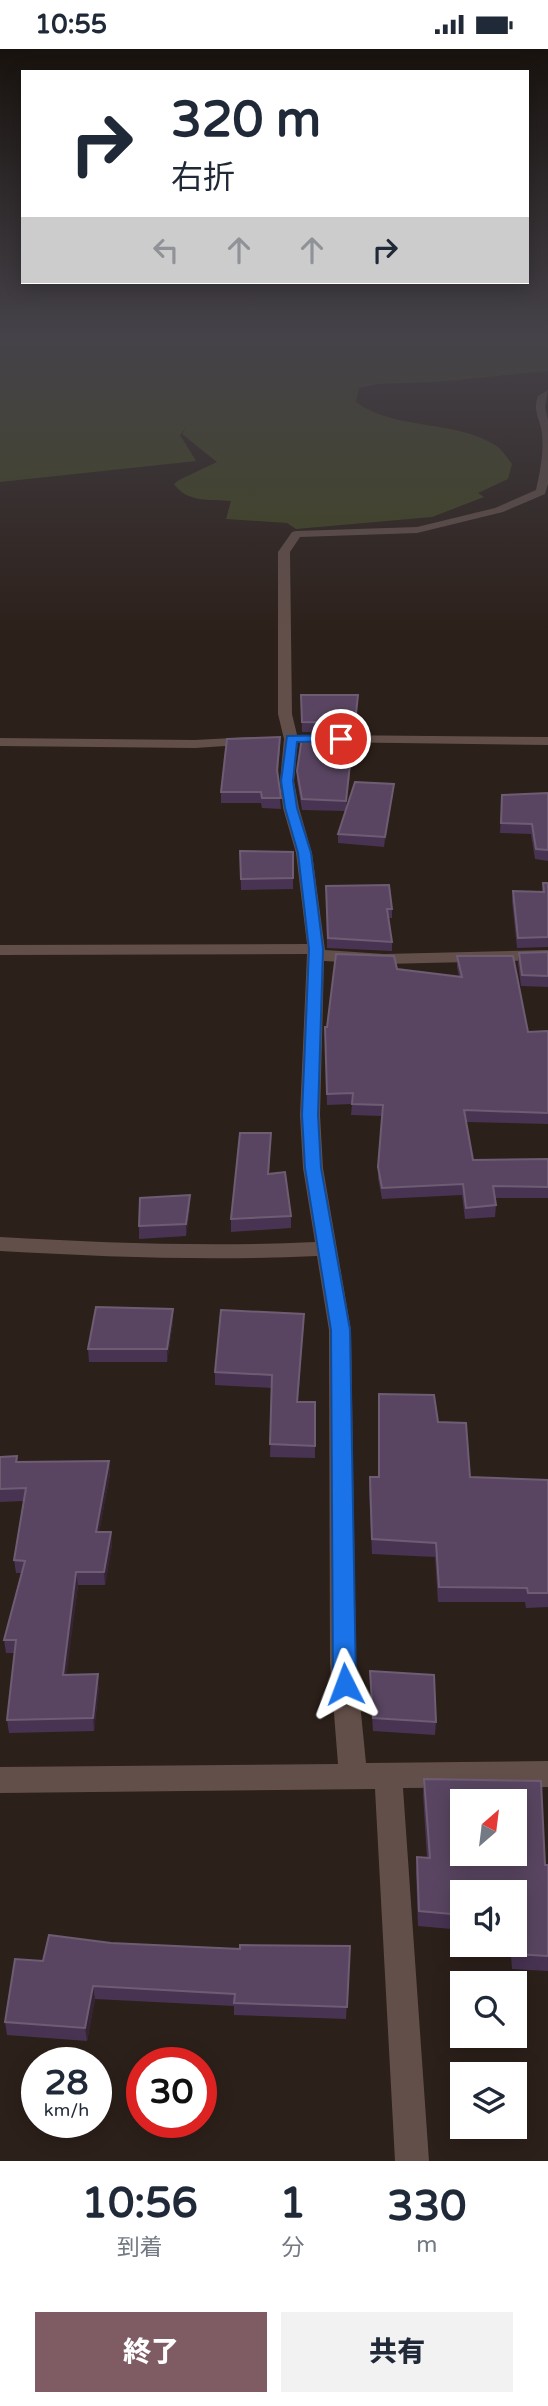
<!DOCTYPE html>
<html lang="ja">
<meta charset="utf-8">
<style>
:root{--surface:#fff;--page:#f2f2f3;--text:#1f2937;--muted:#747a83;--accent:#7f5c64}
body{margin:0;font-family:"Varela Round","Noto Sans JP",sans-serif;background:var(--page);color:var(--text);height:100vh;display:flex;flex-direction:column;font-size:26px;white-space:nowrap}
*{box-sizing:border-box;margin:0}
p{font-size:23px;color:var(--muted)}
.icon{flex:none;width:38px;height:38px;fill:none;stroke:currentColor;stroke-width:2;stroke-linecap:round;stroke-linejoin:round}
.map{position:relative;height:2112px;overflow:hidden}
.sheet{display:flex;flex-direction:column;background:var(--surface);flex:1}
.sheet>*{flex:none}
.guide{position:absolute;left:21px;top:21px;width:508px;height:214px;border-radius:0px;box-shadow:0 4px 18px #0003;background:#fff;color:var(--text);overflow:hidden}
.needle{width:46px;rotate:28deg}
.fabs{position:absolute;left:450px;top:1740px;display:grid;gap:14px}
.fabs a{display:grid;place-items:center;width:77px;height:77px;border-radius:0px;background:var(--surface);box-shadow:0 4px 18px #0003;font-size:35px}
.speed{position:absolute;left:21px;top:1998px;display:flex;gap:14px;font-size:35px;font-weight:700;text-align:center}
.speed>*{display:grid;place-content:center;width:91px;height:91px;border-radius:50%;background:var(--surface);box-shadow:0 4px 18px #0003;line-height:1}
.speed small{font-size:18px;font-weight:400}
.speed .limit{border:10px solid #d22;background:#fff;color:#111}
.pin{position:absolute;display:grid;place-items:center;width:60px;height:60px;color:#fff;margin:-30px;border:4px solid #fff;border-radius:50%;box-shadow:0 2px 7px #0007}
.me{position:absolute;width:77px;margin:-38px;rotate:357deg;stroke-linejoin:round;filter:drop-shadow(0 0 5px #0008)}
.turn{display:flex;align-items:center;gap:24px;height:147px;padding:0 35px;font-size:32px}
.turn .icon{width:91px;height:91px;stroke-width:2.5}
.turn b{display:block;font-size:49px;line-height:60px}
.lanes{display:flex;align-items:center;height:66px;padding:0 35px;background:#0003;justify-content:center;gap:35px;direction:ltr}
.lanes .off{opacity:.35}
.eta{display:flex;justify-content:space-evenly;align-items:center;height:119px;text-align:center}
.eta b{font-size:42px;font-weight:800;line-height:49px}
.cta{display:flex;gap:14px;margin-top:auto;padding:14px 35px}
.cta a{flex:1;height:80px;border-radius:0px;background:var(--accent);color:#fff;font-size:28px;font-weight:800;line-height:80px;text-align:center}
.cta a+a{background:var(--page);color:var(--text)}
.status{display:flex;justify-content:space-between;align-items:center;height:49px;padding:0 35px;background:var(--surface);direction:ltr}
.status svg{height:19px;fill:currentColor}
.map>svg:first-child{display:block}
</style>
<div class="status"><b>10:55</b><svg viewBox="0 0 49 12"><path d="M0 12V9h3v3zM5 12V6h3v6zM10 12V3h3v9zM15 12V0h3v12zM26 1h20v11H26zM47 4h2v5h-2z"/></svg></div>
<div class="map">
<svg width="548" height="2112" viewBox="0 0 548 2112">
<rect width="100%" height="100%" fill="#2c201a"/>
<path fill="#414520" d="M0,289H548V322L437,333L377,335L359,339L356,353C394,382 458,370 498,398C503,402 508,410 512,415L508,430L478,444L484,448L432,468L296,480L287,474L226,470L231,452C211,450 187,454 174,435L179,431L217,413L182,385L187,377L180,386L196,412L0,433Z"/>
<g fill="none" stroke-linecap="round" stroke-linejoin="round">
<path fill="#634f49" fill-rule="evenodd" d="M548,341L545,358L548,371V435L545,445L503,463L417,484L300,488L290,503L292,665L298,690L294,732L299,759L312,804L325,901L384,905L548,901V911L384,915L324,912L320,1066L323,1119L351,1281L356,1614L366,1714L548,1712V1738L403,1739L429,2112H395L375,1740L0,1744V1718L338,1715L330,1614L329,1281L317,1207C211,1212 106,1208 0,1202V1188C105,1194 209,1198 315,1193L303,1119L300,1066L307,905L0,906V896L307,895L296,804L283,759L280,732L284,690L278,665V503L292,483L296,482L417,478L495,459L536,441C540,423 544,404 542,385C541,371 532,362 538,347Z
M326,686L548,688V696L321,693L319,690Z
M251,688L256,689V695L195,699L0,697V689L195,691Z"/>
</g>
<path fill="#483353" d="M301,646H358L354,684L302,683Z
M353,697L346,760L394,735L393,744L384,798L338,794V785L345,762L302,761L297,732V722Z
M280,698L278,726L281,760L262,759L261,754H221V743Z
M548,744V812L535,810L531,785L500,784L502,746Z
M240,802L293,803V840L241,841Z
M543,834H548V898L517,899L512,852L513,842L542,843Z
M326,837L392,860V869H388L392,893V902L327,899Z
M548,903V938L521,937L518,914L519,904Z
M457,907L528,983L548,982V1075L466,1073L473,1111L548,1110V1149H495L496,1156L495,1168L465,1170L462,1146L382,1150L378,1129L382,1067L351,1066L352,1055L327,1056L325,978H327L459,927L457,918Z
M271,1084L269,1125L291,1167V1179L231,1183V1170Z
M190,1146V1159L186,1187L139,1190V1177Z
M304,1265L298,1353H315V1409L270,1408L272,1339L215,1336V1323Z
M173,1273L167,1313H89L88,1300Z
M379,1345L438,1373L470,1428L548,1431V1558L526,1559L525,1553H438L435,1508L372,1505L369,1442L370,1428H378Z
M17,1407L18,1413L109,1412L110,1425L99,1483H111L112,1496L105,1536H78L66,1626L99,1638L94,1682L9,1684L7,1671L15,1604H6L4,1591L21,1524H16L14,1511L24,1452L0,1453V1408Z
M370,1622L436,1673L435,1686L373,1682L370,1634Z
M424,1730L545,1816H548V1922L512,1920L510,1895H514V1843H462V1881L418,1877L416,1823L417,1808L427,1809L423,1745Z
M111,1894L240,1900L350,1897L346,1970L234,1966V1957L95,1950L87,1992L7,1986L5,1973L43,1912Z"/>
<path fill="#362436" d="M353,687V697L346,763V752Z
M394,735L393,744L384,798L385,788Z
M190,1146V1159L186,1187V1175Z
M173,1260V1273L167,1313V1300Z
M304,1265V1277L297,1365V1353Z
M109,1412L110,1425L97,1495L96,1483Z
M111,1483L112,1496L105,1536L104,1523Z
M76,1523L78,1536L65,1639L63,1626Z
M98,1625L99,1638L94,1682L93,1669Z
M93,1937L95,1950L87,1992L85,1979Z"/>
<path fill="#594561" stroke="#6e5c73" stroke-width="2" fill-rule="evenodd" d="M301,646H358L355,674L302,673Z
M353,687L346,752L302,750L297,722L302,688Z
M280,688L277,721L281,749H262L261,743H221L227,690Z
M355,733L394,735L385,788L338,785Z
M548,744V801L536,800L532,775L501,774L502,746Z
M240,802L293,803V829L241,830Z
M543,834H548V888L518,889L513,842L544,843Z
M389,836L392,860H387L392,893L328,889L326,837Z
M548,903V927L522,926L519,904Z
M336,905L394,907L397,920L462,928L457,907H513L528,983L548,982V1064L464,1061L473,1111L548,1110V1138L493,1137L496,1156L466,1159L463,1135L382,1139L378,1118L383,1056L352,1055L353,1044L327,1045L325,978H327Z
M240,1084H271L268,1125L285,1123L291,1167L231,1170Z
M190,1146L186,1175L139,1177L140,1149Z
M96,1258L173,1260L167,1300H88Z
M221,1261L304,1265L297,1353H315V1397L270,1395L272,1326L215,1323Z
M379,1345L434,1346L438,1373L466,1374L470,1428L548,1431V1544H528L527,1539L439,1538L436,1494L372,1490L370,1428H379Z
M17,1407L16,1413L109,1412L96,1483H111L104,1523H76L63,1626L98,1625L93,1669L7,1671L16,1591H4L25,1512L14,1511L26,1439L0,1440V1408Z
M370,1622L434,1626L436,1673L373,1669Z
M424,1730L541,1732L545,1816H548V1907L514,1905V1843H462V1866L419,1862L417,1808L430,1809ZM462,1752H514V1804H462Z
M49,1886L111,1894L240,1900V1896L350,1897L347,1958L234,1954L235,1945L93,1937L85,1979L5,1973L15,1910L43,1912Z"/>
<linearGradient id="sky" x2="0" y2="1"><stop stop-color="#18120e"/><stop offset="0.49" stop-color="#454249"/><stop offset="1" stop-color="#454249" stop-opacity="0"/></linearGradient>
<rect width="548" height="585" fill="url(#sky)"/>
<path fill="#1a73e8" stroke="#114b97" stroke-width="2" d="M341,686L347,690L345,692L297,693L293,732L297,759L311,804L323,900L318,1066L321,1119L350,1281L356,1635L353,1642L345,1645L337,1642L333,1635L331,1281L305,1119L302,1066L309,900L298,804L285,759L281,732L287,687Z"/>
</svg>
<div class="fabs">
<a><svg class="needle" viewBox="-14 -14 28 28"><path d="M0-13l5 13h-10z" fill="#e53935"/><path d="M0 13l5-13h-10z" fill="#747a83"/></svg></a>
<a><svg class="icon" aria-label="sound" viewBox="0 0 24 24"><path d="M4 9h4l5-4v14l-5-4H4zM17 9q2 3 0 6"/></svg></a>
<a><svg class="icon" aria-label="search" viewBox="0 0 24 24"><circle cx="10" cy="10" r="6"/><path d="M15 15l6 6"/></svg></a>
<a><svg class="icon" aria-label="layers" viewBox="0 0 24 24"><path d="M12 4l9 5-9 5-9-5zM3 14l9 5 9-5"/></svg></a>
</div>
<div class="speed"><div>28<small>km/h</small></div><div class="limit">30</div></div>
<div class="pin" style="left:341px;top:690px;background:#d93025"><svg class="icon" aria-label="arrive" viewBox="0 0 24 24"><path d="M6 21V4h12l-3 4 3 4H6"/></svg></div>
<svg class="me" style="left:345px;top:1635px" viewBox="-20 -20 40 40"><path d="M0-17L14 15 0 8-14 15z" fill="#1a73e8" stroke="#fff" stroke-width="4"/></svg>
<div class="guide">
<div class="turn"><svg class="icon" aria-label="right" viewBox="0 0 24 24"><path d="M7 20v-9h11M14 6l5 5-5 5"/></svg><div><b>320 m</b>右折</div></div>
<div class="lanes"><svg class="icon off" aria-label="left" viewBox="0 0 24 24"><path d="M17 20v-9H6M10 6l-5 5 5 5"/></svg><svg class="icon off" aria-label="ahead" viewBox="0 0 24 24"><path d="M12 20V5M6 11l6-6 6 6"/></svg><svg class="icon off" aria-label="ahead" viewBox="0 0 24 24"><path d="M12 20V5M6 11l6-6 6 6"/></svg><svg class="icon" aria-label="right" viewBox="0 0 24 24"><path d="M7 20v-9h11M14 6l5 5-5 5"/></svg></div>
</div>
</div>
<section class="sheet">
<div class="eta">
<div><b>10:56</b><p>到着</p></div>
<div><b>1</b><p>分</p></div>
<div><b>330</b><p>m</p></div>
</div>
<div class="cta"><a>終了</a><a>共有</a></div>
</section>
